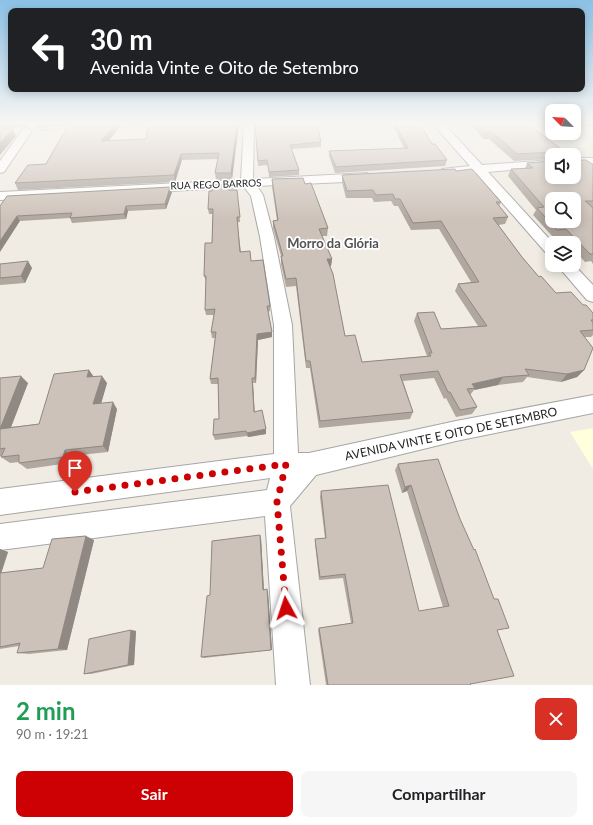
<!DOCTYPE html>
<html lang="pt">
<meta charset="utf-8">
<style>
:root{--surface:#fff;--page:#f6f6f6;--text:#202124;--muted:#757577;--accent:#cd0003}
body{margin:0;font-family:Lato,sans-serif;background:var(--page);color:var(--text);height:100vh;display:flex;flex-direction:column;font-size:15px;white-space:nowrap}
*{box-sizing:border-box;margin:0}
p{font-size:13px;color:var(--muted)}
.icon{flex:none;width:22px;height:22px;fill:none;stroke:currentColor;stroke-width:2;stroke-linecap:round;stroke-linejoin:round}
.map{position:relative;height:685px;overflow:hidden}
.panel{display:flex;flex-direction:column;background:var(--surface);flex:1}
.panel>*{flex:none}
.top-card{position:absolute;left:8px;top:8px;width:577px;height:84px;border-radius:8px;box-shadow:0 2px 10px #0003;background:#202124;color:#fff;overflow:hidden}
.needle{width:26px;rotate:294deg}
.controls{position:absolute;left:545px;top:104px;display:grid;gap:8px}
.controls a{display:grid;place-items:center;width:36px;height:36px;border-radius:8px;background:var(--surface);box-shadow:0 2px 10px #0003;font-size:20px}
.pin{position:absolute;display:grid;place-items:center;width:34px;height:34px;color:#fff;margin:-41px -17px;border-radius:50% 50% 50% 0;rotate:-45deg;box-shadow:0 0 4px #0007}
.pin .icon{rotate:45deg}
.me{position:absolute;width:44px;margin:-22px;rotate:355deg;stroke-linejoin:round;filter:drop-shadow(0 0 3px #0008)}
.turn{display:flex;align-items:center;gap:14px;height:84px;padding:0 16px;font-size:18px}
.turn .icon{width:52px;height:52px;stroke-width:2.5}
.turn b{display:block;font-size:28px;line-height:34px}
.round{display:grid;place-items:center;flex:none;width:42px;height:42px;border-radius:8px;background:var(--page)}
.head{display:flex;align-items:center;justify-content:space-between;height:68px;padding:0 16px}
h1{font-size:24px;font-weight:700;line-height:30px;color:#1e9e55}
.primary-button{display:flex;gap:8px;margin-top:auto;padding:8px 16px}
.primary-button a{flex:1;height:46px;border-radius:8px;background:var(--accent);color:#fff;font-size:16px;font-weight:700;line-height:46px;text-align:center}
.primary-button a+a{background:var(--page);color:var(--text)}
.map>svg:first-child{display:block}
</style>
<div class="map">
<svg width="593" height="685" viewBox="0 0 593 685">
<rect width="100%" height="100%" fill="#f0ece4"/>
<path fill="#ffffde" d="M593,428V469L570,432Z"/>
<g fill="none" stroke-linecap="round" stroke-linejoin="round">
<g stroke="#a6a6a6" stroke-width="2">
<path id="minor" d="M244,124H254L253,179L367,173L373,177L367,181L257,186L263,195L274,237L292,325L298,453H309L456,421L593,395V413L456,441L316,475L290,506L310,685H276L265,516L0,550V524L267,490L270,478L0,515V489L274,454V325L260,237L251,196L244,187L0,200V192L241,180Z
M433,124H444L482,165L552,160V166L488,172L553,243L552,256L547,254L476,173L442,175L440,172L442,169L470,166Z
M27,128L32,131L4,172L0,173V161L23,129Z
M574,158H593V164H574Z
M557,265H574L593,285V302L587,300Z"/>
</g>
<path stroke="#ff7466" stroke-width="1.5" stroke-dasharray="1 1" stroke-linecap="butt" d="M116,128L151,124
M40,130L69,129"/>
<use href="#minor" fill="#fff" fill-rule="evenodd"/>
</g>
<path fill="#b0a79f" d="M0,124H28L26,127L0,128Z
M35,124H122L109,141L146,139L148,124H239L232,179L216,180L215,173L218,159L182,160L175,182L18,190L15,183L46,164L68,126L37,128Z
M255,124H322V127H318L321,142V147L292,149L299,170V175L269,177L268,165L258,166Z
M392,124H420L432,144L447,160L445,166L335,173L329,156V151L404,148Z
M471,124H532H528L569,155H552V159L514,161L489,139H483Z
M575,124H593V129L588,126L580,127Z
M576,160L593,164V264L591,261L585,262L574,250V243H568L562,236L553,237L533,215L536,210L508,176L511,169H525L527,163Z
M456,171L501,202L499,206L508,217L505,224L498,225L522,257L539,277L556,293L583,305L593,313V335L591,337H585L584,370L577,377L561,382L527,377L523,382L498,385L474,390L470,395L477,407L472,414L456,417L446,398L444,399L434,378L403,381L413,412L410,419L319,428L310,368H306L296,286L286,287L281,264V256L273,228V221L277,220L272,187V179L305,184L328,228L327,236H322L332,259L331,266H330L345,336L362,362L427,356L414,321L417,313L441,329L478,326L455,291L458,284L471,282L439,229L411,230L398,206H394L391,201L374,202L372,198H346L342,182V175Z
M170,187L172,192L166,209L128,211L126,219L72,223L70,218L20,221L0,206Z
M231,189L230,190H237L240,222H237L241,252L251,261L270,306V311L268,312L272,332V337L258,340L256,383H253L254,411L266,434L248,437L247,436L215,440L213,435L219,419L218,384H211L210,379L215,338H212L211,332L214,315H206L205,310L206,281L204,276L212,243L213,214H209L208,209Z
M0,264L32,268L25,283L0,285Z
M89,370L93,377L107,383L101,403L117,409L108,452L71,456L69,463L27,469L19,463V462L10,463L1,457L2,456H0V378L28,383L11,427L39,424Z
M398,464L497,630L470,684L471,685H326L318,630L319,628L351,623L343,578L319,580L315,543V539L325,538L320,497L321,491L419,611L443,607L407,491L402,493L395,470Z
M261,538L264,590L268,592L272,650L204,658L201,657L210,595Z
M94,540L67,650L29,654L17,653L19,646L0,649V549L8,552L1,573L43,568Z
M131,630L136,631L134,665L91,674H84Z"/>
<path fill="#908882" d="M115,124H122L103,147L101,141Z
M237,124H239L232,179L231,173Z
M13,129L16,136L0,155V143Z
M181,154L182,160L175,182L174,175Z
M170,187L172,192L166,209L165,204Z
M126,206L128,211L126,219L124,214Z
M17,216L20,221L0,252V241Z
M327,259H332L331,266L327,267Z
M28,261L32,268L25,283L21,276Z
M272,332V337L258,340L256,383L255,378L257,334Z
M89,370L94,377H87Z
M584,370L577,377L561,382L567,374Z
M21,376L28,383L8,435L0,429Z
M102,376L107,383L99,411L93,404Z
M503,377L498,385L474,390L475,388L472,384Z
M252,378L253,383L255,416L254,412Z
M113,402L117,409L108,452L103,446Z
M266,429V434L248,437L247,433Z
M65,450L71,456L69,463L63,457Z
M411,485L407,491L402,493L405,487Z
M260,535L261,538L264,592L263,590Z
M86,536L94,540L67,650L58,649Z
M0,549L8,552L0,577Z
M267,589L268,592L272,650H271Z
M131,630L136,631L134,665H128Z"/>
<path fill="#cdc2b9" stroke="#908882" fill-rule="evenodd" d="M69,124H115L101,141L146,139L148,124H237L231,173H215L219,153L181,154L174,175L15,183L28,165L46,164Z
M255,124H317L321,142L290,145L299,170L269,172L267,160L258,161Z
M395,124H420L432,144H435L447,160L336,167L329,151L408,148Z
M478,124H528L569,155H557V153L555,152L517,154L492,132L485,133Z
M0,129H13L0,143Z
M574,159L576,160H586L592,164H593V201H585L593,208V254H590L566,229L557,230L537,208L544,207L511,169L533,168L527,163L552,161V177H574ZM552,199H574V221H552Z
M455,169L456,171L472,169L501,202H496L508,217L493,218L522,257L539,277L541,276L556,293L571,292L583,305H586L593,313V320H591L593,323V330L580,331L593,348L584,370L567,374L525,369L529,375L503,377L472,384L475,388L467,389L477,407L460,410L450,392H448L438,371L400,375L413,412L320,421L310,361H306L296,278L286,279L281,256H283L273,221L278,220L272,179L303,178L305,184L311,183L328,228L319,229L332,259H327L333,274L345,336L355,335L362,362L431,356L429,353H432L417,313L434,312L441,329L487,326L458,284L479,282L441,221L413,223L400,199H395L393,194L376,195L373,190L347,191L342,175Z
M230,184L229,190H237L240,217H237L240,252L250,251L251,261L263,260L270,306H267L272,332L257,334L255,378H252L254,412L262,410L266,429L247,433L246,431L213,435L214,419H219L218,378L210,379L216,332H211L215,309L205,310L206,276H204L205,243H212L213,209H208L209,191H212L213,185Z
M170,187L165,204L126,206L124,214L70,218L72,213L17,216L0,241V206L7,196Z
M28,261L21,276L0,278V264Z
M89,370L87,377L102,376L93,404L113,402L103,446L65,450L63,457L19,463V455L1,457L5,448L0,449V378L21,376L0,429L39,424L54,374Z
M438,459L460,519L474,550L475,549L494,599H498L509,628L497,630L514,676L470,684L471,685H328L319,628L353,623L345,574L320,577L315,539L326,538L321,491L388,485L419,611L449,606L411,485L405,487L398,464Z
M260,535L263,590L267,589L271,650L201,657L207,596L210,595L212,541Z
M86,536L58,649L17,653L20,643L0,647V573L43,568L52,539Z
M131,630L128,665L84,674L89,639Z"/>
<linearGradient id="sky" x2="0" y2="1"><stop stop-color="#8bc1e6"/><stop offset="0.56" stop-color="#f8f6f3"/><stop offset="1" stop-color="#f8f6f3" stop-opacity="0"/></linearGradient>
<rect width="593" height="220" fill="url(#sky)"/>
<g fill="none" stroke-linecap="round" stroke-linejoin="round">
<path stroke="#cd0003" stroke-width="7" stroke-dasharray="0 12.6" d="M75,492L286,464L277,502L286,608"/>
</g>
<g text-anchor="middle" stroke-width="3.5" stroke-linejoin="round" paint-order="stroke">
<g font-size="10" fill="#1f1f1f" stroke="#fff">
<text transform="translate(216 184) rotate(-2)" y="4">RUA REGO BARROS</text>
</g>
<g font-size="12" fill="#1f1f1f" stroke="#fff">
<text transform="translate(451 434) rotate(-12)" y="4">AVENIDA VINTE E OITO DE SETEMBRO</text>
</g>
<g font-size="13" font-weight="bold" fill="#525252" stroke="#fff">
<text x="333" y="248">Morro da Glória</text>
</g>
</g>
</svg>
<div class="controls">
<a><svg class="needle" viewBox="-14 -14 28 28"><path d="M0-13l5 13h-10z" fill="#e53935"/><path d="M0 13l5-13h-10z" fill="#757577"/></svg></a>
<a><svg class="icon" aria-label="sound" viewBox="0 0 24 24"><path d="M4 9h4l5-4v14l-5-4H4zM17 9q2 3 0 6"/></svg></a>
<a><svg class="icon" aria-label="search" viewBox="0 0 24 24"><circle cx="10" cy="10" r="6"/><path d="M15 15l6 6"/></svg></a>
<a><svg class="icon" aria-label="layers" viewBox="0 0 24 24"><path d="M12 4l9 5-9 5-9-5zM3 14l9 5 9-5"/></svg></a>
</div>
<div class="pin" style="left:75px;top:492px;background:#d93025"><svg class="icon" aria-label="arrive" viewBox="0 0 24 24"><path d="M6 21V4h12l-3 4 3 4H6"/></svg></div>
<svg class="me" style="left:286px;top:608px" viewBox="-20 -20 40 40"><path d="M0-17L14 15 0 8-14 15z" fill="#cd0003" stroke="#fff" stroke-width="4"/></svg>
<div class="top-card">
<div class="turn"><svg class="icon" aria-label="left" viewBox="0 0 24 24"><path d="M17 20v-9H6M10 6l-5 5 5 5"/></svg><div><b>30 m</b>Avenida Vinte e Oito de Setembro</div></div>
</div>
</div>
<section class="panel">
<div class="head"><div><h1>2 min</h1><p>90 m · 19:21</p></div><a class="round" style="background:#d93025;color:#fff"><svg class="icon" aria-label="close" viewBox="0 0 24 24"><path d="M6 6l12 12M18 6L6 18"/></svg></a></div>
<div class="primary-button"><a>Sair</a><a>Compartilhar</a></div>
</section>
